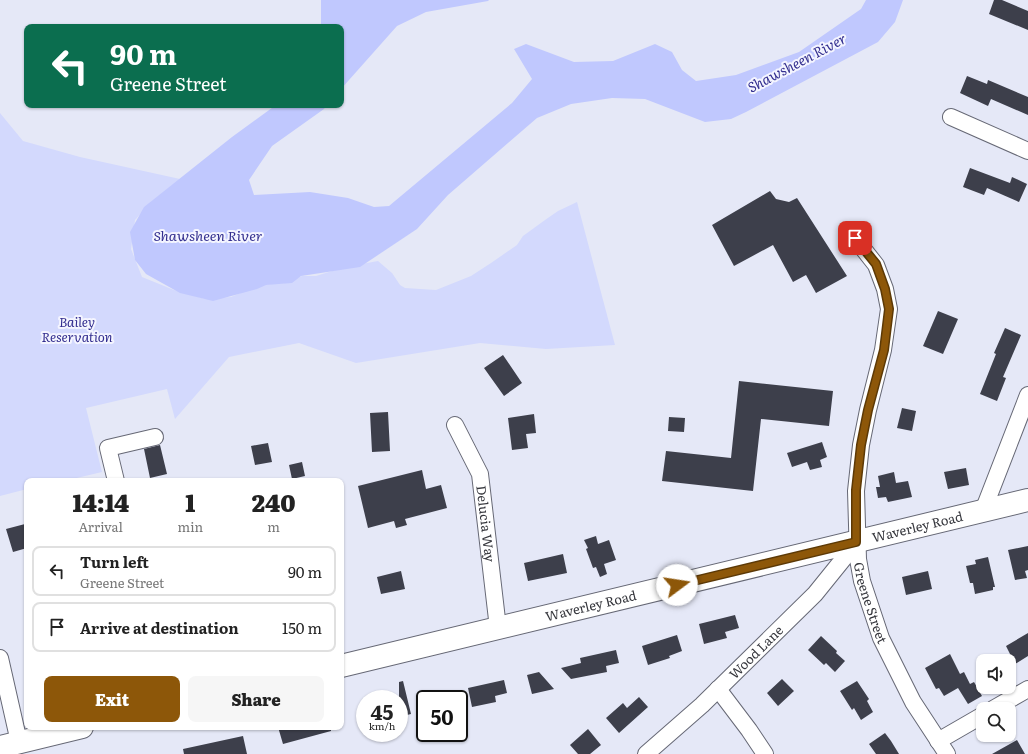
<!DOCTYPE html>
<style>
:root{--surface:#fff;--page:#f6f6f6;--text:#222;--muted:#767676;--line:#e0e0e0;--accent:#8d5709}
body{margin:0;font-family:Literata,serif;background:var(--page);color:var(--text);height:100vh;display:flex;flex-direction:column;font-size:15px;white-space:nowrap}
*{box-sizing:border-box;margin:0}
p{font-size:13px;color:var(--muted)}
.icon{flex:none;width:22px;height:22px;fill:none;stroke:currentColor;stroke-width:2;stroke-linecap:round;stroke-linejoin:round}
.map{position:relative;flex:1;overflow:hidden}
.side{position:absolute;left:24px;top:478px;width:320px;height:252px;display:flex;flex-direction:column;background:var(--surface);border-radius:8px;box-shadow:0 1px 3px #0004}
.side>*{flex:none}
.guide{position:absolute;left:24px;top:24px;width:320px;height:84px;border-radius:8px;box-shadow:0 1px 3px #0004;background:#0b6e4f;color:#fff;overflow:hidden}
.controls{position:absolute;left:976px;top:654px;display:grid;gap:8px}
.controls a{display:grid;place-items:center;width:40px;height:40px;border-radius:8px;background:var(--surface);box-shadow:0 1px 3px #0004;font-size:20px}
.speed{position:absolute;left:356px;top:690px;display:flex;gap:8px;font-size:20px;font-weight:700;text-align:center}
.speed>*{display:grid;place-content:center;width:52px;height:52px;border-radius:50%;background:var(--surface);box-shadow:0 1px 3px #0004;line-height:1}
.speed small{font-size:10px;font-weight:400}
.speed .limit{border:2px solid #111;border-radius:6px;background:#fff;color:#111}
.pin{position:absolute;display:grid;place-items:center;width:34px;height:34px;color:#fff;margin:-17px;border-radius:8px;box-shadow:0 2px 6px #0006}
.me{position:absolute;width:44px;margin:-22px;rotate:76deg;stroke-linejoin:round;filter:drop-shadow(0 0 3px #0008)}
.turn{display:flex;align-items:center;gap:14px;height:84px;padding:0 20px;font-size:18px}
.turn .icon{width:52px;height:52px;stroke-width:2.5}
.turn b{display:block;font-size:28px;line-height:34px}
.eta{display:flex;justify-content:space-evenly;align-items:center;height:68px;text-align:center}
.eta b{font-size:24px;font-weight:800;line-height:28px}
.primary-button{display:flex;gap:8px;margin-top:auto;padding:8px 20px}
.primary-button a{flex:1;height:46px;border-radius:8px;background:var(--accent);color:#fff;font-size:16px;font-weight:800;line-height:46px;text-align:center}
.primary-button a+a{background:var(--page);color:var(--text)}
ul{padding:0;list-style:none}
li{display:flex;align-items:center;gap:12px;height:50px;margin:0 8px 6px;padding:0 12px;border:2px solid var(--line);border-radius:8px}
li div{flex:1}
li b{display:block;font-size:15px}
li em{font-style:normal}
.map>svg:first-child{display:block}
</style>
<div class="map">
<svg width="1028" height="754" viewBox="0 0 1028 754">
<rect width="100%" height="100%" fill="#e5e8f7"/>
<path fill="#d3d9fd" d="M0,113L23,141L80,157L180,179L152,201L135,220L131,249L142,277L174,290L205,299L231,297L255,287L271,284L285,283L302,276H316L345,267L378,261L392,273L400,285L405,288L436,290L471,276L491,263L517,245L523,236L545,220L558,211L577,202L615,345L546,349L480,343L356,363L299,343L229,357L175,419L167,389L86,408L102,472L64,481H27V489L0,496Z"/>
<path fill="#c0c8fe" d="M321,0H489L488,1L426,12L397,26L341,89V27H321Z
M866,0H903L895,22L878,42L746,112L731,119L705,122L645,99L612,98L571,104L537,118L448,195L417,229L360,267L301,276L292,283L266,285L257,289L213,301L180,293L146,274L135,260L130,232L144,207L232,137L276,105H327L324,109L272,146L249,180L254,195L310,192L348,198L374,207L389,206L512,103L532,79L514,49L526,44L574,62L613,61L655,44L672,52L682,70L696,81L736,75L799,52L861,9Z"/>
<path fill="#3d3f4b" d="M994,0H1002L1028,11V30L989,14Z
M967,76L987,84L988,80L1028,97V115L991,99L988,106L960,93Z
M970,168L1010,183L1012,177L1027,184L1019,202L987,188L984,195L963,187Z
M770,191L776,199L789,202L797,198L847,276L816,293L806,275L793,282L773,245L734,266L712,225Z
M938,311L958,319L943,354L923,346Z
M1005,328L1021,335L1003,377L1006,378L997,401L980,394L996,354L994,353Z
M503,355L522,383L504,396L484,368Z
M739,381L833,391L829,426L761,419L753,491L662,481L666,451L731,458Z
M902,408L916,411L912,431L897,428Z
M388,412L390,451L372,452L370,413Z
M534,414L536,433L526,434L528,448L512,450L508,418Z
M669,417L685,418L684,432L668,431Z
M822,442L827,457L820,460L822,467L810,470L807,462L792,467L787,453Z
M268,443L272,462L255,465L251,446Z
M160,445L167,474L150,478L144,449Z
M302,462L305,476L292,479L289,465Z
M966,468L969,485L948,489L944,472Z
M422,470L426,489L441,485L447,508L405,519L407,525L396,528L394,521L368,528L358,486Z
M894,472L896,483L908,481L912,497L888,502L886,497L878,498L876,487H880L878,476Z
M25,524L27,532V548L13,552L6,529Z
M596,536L598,544L609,540L616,560L604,564L607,574L600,577L596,567L593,568L586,549L588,548L584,540Z
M1028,546V570L1025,571L1027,578L1015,580L1008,550Z
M563,554L567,573L528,581L524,563Z
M988,557L995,587H993V590L975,594L973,583H970L966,566L976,564L975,560Z
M401,571L405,589L381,594L377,577Z
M928,571L932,589L906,595L902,577Z
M735,615L739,628L725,632L727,638L704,644L699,624Z
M1028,633V656L1015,664L1006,646Z
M677,635L682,651L669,656L670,658L648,665L642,646Z
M821,636L837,651L836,653L845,661L835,672L826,663L824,665L808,650Z
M616,650L619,663L606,666L607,672L571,679L561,668L581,663L580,658Z
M950,654L960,674L964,672L970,684L974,682L982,696L968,704L958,688L944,696L939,688L936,689L925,668Z
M539,672L554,689L532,694L527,675Z
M782,679L794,691L778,706L767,693Z
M504,680L507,693L495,696L496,702L472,707L468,688Z
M403,681L411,714L399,717V682Z
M857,681L869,699L867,701L873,712L861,720L854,708L852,710L840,691Z
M639,697L648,707L619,733L606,718L623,703L627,708Z
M278,727H331V731L283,744Z
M588,729L601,745L590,754H578L570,745Z
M885,733L891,741L899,754H876L869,744Z
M243,736L247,754H184L183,749Z
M1017,740L1025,754H992Z"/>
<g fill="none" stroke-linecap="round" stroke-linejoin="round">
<g stroke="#666875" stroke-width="18">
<g id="street">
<path d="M951,117L1028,151"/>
<path id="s1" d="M850,232L876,265L885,289L889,309L883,350L868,410L861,445L856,491L858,559L862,581L881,638L913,702L947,754"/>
<path id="s2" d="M455,425L480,474L498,628"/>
<path d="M116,481L108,448L155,437"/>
<path d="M983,511L1028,395"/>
<path d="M0,658L19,742"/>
<path d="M718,689L749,730L765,754"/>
<path d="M993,709L1028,689"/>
<path d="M938,741L983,715"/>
<path id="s3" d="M646,754L702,705L815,594L857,542"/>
</g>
</g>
<g stroke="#666875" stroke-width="24">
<g id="secondary">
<path id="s4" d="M341,666L1028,500"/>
<path d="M0,747L82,727"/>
</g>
</g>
<use href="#street" stroke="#fff" stroke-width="16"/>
<use href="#secondary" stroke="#fff" stroke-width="22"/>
</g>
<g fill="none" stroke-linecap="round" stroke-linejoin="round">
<g stroke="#5c3906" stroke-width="10">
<path id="route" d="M677,585L856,542V490L861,445L868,410L884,350L889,309L885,289L876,264L855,238"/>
</g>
<use href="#route" stroke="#8d5709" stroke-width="7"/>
</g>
<g text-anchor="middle" stroke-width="4" stroke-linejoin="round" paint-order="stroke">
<g font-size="13" font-style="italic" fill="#322d8f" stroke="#f4f5ff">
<text x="77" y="327">Bailey<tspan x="77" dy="15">Reservation</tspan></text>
</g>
<g font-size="13" fill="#36373d" stroke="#f4f5ff">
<text dy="5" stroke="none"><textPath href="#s2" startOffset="105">Delucia Way</textPath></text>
<text dy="5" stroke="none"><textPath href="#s4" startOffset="593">Waverley Road</textPath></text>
<text dy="5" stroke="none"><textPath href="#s1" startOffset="387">Greene Street</textPath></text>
<text dy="5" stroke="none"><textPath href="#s4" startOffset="257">Waverley Road</textPath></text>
<text dy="5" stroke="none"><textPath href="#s3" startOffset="150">Wood Lane</textPath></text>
</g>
<g font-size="14" font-style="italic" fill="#322e8f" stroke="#f4f5ff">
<text transform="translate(797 63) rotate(-28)" y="5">Shawsheen River</text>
<text x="208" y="241">Shawsheen River</text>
</g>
</g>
</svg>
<div class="controls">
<a><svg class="icon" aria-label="sound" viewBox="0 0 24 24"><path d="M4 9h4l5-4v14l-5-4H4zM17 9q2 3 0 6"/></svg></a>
<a><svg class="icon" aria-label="search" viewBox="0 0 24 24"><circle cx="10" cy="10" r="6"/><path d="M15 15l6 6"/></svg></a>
</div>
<div class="speed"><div>45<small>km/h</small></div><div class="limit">50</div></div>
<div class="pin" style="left:855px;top:238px;background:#d93025"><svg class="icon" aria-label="arrive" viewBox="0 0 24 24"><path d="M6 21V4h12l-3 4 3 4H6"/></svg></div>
<svg class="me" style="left:677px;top:585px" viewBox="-20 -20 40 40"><circle r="19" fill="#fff"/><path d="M0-13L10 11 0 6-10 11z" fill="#8d5709"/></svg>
<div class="guide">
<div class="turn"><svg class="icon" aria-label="left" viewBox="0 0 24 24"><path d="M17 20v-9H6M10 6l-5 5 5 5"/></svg><div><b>90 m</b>Greene Street</div></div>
</div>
<section class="side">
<div class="eta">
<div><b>14:14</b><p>Arrival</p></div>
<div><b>1</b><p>min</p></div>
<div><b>240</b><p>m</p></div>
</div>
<ul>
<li><svg class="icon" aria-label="left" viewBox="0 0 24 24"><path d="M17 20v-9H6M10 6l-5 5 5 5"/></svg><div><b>Turn left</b><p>Greene Street</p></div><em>90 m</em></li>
<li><svg class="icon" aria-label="arrive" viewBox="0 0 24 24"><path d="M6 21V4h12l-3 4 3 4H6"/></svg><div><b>Arrive at destination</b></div><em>150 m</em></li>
</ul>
<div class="primary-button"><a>Exit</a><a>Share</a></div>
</section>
</div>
